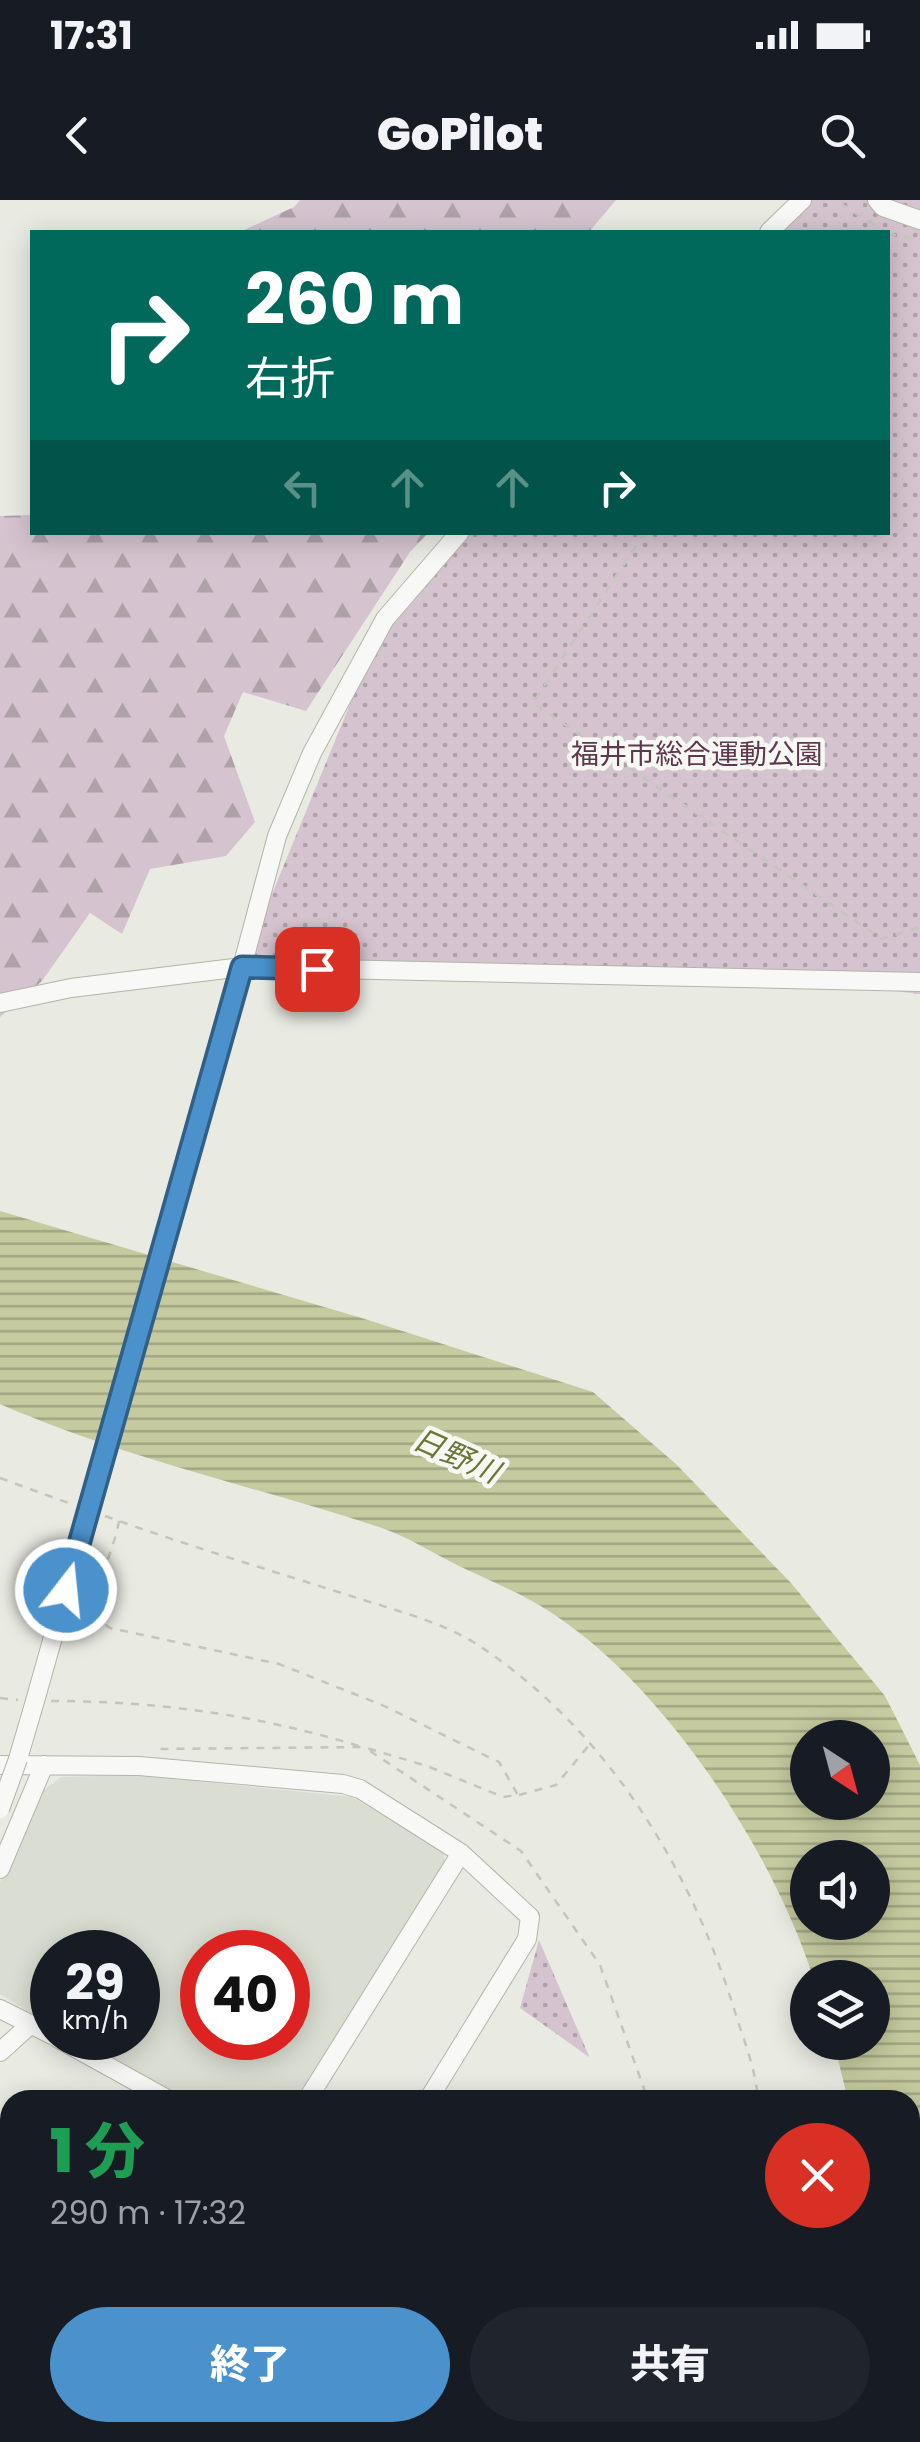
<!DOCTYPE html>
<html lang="ja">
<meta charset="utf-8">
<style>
:root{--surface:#171b24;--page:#20242c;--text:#f1f3f6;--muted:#9ea1a6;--accent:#4b92cd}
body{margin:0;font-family:Poppins,"Noto Sans JP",sans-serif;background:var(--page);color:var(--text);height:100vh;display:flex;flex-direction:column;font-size:38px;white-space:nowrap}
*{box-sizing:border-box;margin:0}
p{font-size:32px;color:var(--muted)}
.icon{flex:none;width:55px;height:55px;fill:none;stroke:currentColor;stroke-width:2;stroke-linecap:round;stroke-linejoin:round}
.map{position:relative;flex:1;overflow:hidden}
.side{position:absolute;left:0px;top:1890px;width:920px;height:352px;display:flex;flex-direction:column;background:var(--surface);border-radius:30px 30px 0 0;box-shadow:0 5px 25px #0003}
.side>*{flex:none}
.top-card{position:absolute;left:30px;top:30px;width:860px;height:305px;border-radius:0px;box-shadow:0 5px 25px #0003;background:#00695c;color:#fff;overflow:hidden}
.needle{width:65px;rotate:144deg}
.controls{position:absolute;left:790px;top:1520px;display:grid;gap:20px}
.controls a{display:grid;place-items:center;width:100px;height:100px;border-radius:50%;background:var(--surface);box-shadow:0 5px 25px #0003;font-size:50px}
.speed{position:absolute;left:30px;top:1730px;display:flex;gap:20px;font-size:50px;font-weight:700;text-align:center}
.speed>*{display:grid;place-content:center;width:130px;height:130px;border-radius:50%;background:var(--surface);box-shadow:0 5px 25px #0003;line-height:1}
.speed small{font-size:25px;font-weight:400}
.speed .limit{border:15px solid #d22;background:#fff;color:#111}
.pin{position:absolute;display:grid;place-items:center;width:85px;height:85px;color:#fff;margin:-42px;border-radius:20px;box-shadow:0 5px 15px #0006}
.me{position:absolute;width:110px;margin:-55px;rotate:16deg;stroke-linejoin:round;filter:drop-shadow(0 0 8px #0008)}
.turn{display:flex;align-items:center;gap:35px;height:210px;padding:0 50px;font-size:45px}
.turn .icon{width:130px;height:130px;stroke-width:2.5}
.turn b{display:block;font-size:70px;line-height:85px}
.lanes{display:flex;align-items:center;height:95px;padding:0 50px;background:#0003;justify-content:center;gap:50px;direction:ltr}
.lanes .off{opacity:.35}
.round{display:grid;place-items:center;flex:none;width:105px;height:105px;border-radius:52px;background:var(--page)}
.summary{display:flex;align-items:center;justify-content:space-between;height:170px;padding:0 50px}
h1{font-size:60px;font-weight:800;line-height:75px;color:#1e9e55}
.primary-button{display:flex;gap:20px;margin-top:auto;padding:20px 50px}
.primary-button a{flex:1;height:115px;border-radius:60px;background:var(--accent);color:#fff;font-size:40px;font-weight:800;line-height:115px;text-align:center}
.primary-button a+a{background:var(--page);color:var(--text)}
.status{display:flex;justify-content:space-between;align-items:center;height:70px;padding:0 50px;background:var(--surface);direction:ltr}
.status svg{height:28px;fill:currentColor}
header{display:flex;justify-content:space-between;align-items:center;height:130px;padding:0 50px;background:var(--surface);font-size:45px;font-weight:800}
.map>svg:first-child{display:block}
</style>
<div class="status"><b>17:31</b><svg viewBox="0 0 49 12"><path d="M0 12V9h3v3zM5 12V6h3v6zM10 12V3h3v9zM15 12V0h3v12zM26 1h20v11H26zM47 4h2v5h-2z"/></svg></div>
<header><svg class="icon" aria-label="back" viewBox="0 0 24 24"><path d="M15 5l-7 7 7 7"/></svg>GoPilot<svg class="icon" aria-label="search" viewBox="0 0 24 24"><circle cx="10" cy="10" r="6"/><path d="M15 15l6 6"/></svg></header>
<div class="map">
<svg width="920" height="2242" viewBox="0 0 920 2242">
<defs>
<pattern id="forest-firs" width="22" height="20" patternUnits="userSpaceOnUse" patternTransform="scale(2.5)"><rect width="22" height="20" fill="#d5c4cf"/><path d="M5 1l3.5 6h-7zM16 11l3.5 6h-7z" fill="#aea1a8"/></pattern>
<pattern id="park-dots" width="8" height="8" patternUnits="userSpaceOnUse" patternTransform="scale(2.5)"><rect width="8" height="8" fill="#d5c4cf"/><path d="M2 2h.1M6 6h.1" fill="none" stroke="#aea1a8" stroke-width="1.8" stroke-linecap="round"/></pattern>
<pattern id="water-rules" width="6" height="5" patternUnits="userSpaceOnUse" patternTransform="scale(2.5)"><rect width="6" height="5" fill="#c5ca9f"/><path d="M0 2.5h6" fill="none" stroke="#a1a682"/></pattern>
</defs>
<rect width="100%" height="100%" fill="#e9ebe3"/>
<path fill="#daddd1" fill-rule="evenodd" d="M135,1575L352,1597L444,1652L445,1668L300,1900H178L73,1838H138V1752H52V1826L0,1794V1682L44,1590L61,1577ZM202,1752H288V1838H202Z"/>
<path fill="url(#forest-firs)" d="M300,0H616L589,32H240L294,7Z
M32,315V332L428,333L410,352L306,511L243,492L224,536L255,622L226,656L150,669L122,734L90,713L42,781L0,817V316Z"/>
<path fill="url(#park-dots)" d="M802,0H920V794L773,777L242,767L385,419L469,333L888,332V32H769Z
M539,1740L589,1856V1857L520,1808Z"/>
<path fill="url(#water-rules)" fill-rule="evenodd" d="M0,1011L365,1119L593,1192L677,1265L791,1383L885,1496L920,1565V2242H855V2233L910,2232V1900H848L834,1843L872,1842V1778L813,1777C772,1648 658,1475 539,1405C513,1390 484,1378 457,1365C433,1353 408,1337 382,1328C254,1286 123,1258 0,1204ZM808,1538H872V1602H808ZM808,1658H872V1722H808Z"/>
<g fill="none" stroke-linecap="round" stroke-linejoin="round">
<g stroke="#b2b5a8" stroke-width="20">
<path id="minor" d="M877,0L883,7L920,20
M769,32L802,0
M242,767L277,636L312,553L385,419L460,332
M0,803L71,788L242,767L920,782
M18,1559L35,1501
M0,1565L139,1566L343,1584L360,1589L461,1653L530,1717L527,1739L428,1900
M0,1669L44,1565
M0,1809L52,1835
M57,1838L169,1900
M0,1852L31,1824
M307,1900L461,1653
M0,2061L10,2068
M0,2170L10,2175
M125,2232L144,2242
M175,2232L176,2242
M368,2232L382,2242
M492,2242L500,2232"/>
</g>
<path stroke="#c4c6bd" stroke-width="2.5" stroke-dasharray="8 8" stroke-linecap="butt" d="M841,4L886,32
M888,34L920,39
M645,332L533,503L882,739L920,727
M0,1278L74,1305
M105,1316C186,1345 269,1370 351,1396C393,1410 441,1421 478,1445C606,1529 691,1668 735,1812C744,1841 756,1870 758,1900
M119,1321C114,1352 92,1388 96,1418L110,1428L279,1464L382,1505L499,1562L518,1595L503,1597L427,1566L363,1547L156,1549
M0,1498L18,1500
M51,1501C157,1501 258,1515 359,1546
M370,1551L521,1651L600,1765L648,1900
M519,1595L556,1585L590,1544
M638,2242L642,2232
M747,2242L748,2232"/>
<use href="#minor" stroke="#f8f9f6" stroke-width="18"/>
<g stroke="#b2b5a8" stroke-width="20" stroke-linecap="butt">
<path id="minor-bridge" d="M35,1501L242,767
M0,1609L18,1559"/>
</g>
<use href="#minor-bridge" stroke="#f8f9f6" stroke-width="18"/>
</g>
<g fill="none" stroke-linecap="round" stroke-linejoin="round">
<g stroke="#315f85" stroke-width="25">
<path id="route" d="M66,1390L242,767L317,769"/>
</g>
<use href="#route" stroke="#4b92cd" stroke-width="18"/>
</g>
<g text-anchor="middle" stroke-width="9" stroke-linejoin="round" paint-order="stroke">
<g font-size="28" fill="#5f384f" stroke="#f7f8f3">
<text x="697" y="564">福井市総合運動公園</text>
</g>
<g font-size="30" font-style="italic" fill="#6d7735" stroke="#f7f8f3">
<text transform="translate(456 1256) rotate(24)" y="10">日野川</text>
</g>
</g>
</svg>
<div class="controls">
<a><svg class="needle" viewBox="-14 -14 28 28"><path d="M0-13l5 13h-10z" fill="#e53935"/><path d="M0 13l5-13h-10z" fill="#9ea1a6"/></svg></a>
<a><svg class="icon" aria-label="sound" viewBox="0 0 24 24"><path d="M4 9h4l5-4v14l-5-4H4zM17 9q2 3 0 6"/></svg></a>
<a><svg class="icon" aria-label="layers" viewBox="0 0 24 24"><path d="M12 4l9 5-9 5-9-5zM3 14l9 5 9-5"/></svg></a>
</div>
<div class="speed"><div>29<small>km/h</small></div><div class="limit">40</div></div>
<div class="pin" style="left:317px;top:769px;background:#d93025"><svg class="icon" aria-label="arrive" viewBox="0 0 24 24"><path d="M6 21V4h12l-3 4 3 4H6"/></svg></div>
<svg class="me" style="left:66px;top:1390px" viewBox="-20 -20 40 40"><circle r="17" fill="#4b92cd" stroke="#fff" stroke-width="3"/><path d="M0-11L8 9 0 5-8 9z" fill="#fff"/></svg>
<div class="top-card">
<div class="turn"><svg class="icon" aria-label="right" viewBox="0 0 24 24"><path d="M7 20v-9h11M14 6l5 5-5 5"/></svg><div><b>260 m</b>右折</div></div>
<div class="lanes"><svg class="icon off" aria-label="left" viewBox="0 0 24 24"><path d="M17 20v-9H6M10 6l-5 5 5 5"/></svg><svg class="icon off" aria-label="ahead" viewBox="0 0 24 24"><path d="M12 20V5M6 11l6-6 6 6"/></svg><svg class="icon off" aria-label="ahead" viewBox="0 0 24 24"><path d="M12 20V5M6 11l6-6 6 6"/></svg><svg class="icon" aria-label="right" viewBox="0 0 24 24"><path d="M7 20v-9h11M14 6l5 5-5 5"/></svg></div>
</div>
<section class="side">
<div class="summary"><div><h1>1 分</h1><p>290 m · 17:32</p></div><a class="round" style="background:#d93025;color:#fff"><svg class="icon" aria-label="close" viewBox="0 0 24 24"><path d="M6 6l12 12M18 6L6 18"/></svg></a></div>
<div class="primary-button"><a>終了</a><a>共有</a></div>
</section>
</div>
